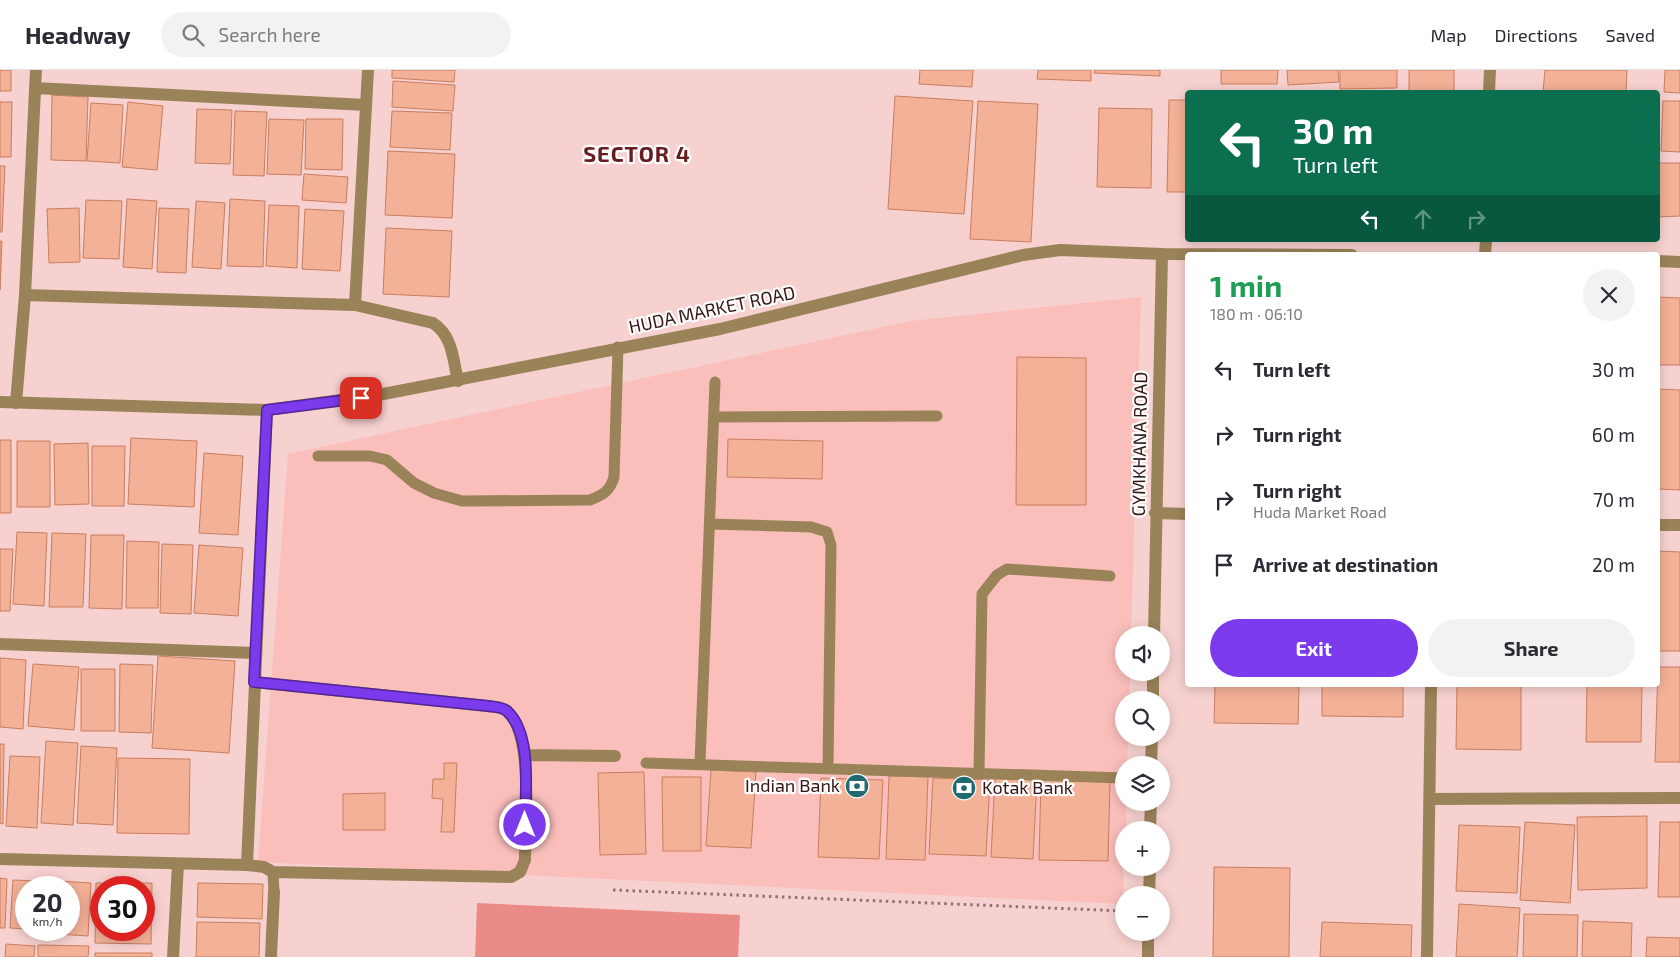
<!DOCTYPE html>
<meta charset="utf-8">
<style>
:root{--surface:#fff;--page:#f2f2f3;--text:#2b2b33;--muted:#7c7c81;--line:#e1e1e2;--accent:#7c3aed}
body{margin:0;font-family:"Exo 2",sans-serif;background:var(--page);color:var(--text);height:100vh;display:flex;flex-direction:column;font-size:19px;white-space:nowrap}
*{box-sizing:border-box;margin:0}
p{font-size:16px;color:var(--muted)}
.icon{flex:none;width:28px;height:28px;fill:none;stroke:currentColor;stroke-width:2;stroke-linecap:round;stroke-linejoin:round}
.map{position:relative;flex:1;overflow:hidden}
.details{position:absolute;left:1185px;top:182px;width:475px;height:435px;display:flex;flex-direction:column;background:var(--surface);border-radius:5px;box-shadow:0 2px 12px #0003}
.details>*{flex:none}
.banner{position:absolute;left:1185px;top:20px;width:475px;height:152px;border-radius:5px;box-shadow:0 2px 12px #0003;background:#0b6e4f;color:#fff;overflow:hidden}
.tools{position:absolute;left:1115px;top:556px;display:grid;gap:10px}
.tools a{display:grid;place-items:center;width:55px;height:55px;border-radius:50%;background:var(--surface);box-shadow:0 2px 12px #0003;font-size:25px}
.speed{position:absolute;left:15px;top:806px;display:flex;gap:10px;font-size:25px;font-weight:700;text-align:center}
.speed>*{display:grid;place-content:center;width:65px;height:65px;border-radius:50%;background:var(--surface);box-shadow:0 2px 12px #0003;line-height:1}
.speed small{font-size:12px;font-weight:400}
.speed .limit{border:8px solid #d22;background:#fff;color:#111}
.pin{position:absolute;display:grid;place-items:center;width:42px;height:42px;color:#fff;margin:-21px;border-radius:10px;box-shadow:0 2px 8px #0006}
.me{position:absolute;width:55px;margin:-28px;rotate:0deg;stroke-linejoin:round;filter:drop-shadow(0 0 4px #0008)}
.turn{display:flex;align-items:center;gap:18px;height:105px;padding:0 25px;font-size:22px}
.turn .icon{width:65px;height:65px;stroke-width:2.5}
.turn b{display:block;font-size:35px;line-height:42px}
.lanes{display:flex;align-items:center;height:48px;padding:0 25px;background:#0003;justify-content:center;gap:25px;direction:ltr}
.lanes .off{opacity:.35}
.round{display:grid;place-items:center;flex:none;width:52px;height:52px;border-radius:26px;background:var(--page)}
.summary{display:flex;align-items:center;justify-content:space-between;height:85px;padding:0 25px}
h1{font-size:30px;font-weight:700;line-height:38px;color:#1e9e55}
.primary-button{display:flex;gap:10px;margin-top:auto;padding:10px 25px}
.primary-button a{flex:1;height:58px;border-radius:30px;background:var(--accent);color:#fff;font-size:20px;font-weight:700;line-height:58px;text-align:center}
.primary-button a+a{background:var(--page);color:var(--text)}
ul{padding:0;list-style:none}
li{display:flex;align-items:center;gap:15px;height:65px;padding:0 25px}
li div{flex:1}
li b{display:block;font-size:19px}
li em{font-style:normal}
header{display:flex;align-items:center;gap:30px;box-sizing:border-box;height:70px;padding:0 25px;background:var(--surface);border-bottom:1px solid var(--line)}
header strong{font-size:24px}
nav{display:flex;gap:28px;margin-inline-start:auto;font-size:18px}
.search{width:350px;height:45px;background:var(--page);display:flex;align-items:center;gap:12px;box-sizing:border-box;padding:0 18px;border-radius:28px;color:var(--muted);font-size:19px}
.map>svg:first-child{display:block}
</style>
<header>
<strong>Headway</strong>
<div class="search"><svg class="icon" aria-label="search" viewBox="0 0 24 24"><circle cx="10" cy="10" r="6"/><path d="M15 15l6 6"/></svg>Search here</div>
<nav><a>Map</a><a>Directions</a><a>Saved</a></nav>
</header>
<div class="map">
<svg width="1680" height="887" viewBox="0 0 1680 887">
<rect width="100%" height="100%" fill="#f7d1cf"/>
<path fill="#fabebb" d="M1141,227L1131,565H1124V602L1130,603L1129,630H1124V668H1128L1127,695H1124V732L1126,733V760H1124L1123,834L258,792L288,384L911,251Z"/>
<path fill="#eb8b88" d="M477,833L740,845L738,887H475Z"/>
<path fill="#f3b197" stroke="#ca7d5e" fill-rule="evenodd" d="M0,0H11V21H0Z
M392,0H455L454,12L392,8Z
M920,0H973L972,17L919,14Z
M1038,0H1091V11L1037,9Z
M1095,0H1160V6L1094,3Z
M1221,0H1278L1277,14H1221Z
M1287,0H1338L1339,12L1288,15Z
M1340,0H1397V18L1340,19Z
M1409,0H1454V21L1409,22Z
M1545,0H1627L1626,22H1543Z
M1665,0H1680V23L1664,22Z
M393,11L455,15L453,41L392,37Z
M52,25L88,27L86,91L51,90Z
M895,26L973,31L964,144L888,139Z
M1169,30H1188V122H1167Z
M978,31L1038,34L1031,172L970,169Z
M1663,31H1680V82L1661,81Z
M0,32H12L11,87H0Z
M128,32L163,36L157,100L122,97Z
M91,33L123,35L120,93L87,91Z
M1099,38L1152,39L1151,118L1097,117Z
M197,39L232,40L230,94L195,93Z
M235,41L267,42L264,106L233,105Z
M392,41L452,43L450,80L390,77Z
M269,49L304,50L301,105L267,104Z
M306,49H343L342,100L305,99Z
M388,81L455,84L452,148L385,145Z
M1658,93H1680V146L1658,147Z
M0,96H5L2,162H0Z
M304,104L348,107L346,133L302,130Z
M127,129L157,131L152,199L123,197Z
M230,129L265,131L263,197L227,196Z
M86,130L122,131L119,189L83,188Z
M196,131L225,133L221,199L192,197Z
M269,135L299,136L297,198L266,196Z
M79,138L80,192L49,193L47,139Z
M159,138L189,139L186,203L157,202Z
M305,139L344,141L340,201L302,199Z
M386,158L452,161L449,227L383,224Z
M0,171H2L0,220Z
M1658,227L1680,228V295H1658Z
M1017,287L1086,288V435H1016Z
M1658,319L1680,320V420L1658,419Z
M131,368L197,371L194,437L128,434Z
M728,369L823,371L822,409L727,407Z
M0,370H11V443H0Z
M17,371H50V437H17Z
M88,373L89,434L55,435L54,374Z
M92,376H125L124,436H92Z
M204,383L243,386L238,465L199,463Z
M17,462L47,463L44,536L13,534Z
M52,463L86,464L83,537H49Z
M91,465H124L122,539L89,538Z
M127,471L159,472L158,538H126Z
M162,474L193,475L191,544L160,543Z
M199,475L243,478L238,546L194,543Z
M0,479H13L10,541H0Z
M1658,481L1680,482V581H1658Z
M158,586L235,591L229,683L152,678Z
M0,588L26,590L23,659L0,657Z
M33,594L79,597L74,660L28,656Z
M120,594L153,595L151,663L119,662Z
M1658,597H1680V692H1655Z
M81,599H115V661H81Z
M1215,615H1299L1298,654L1214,653Z
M1322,615H1403V647L1322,646Z
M1457,615H1521V680L1456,679Z
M1587,615H1642L1641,672H1586Z
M46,671L78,673L73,755L41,753Z
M0,674H4L3,754L0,753Z
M81,676L117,678L113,755L77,753Z
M10,686L40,687L37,758L6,756Z
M118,688L190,689L189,764L117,763Z
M444,693H457L454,762H441L443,729L432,728L433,709H444Z
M711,700L756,702L751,778L706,776Z
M644,702L646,784L600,785L598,703Z
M889,706L928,707L925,790L886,789Z
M662,707H701V781H663Z
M821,708L883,710L879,789L818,787Z
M933,708L990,710L986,786L929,784Z
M995,708L1037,710L1033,789L991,787Z
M1041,710L1110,712L1108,791L1039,790Z
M385,723V760H343V724Z
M1647,746V818L1578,820L1577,747Z
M1525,752L1575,755L1570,833L1520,830Z
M1660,752H1680V827H1658Z
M1459,755L1520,757L1517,823L1456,821Z
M1214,797L1290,798L1289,887H1213Z
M0,808L7,809L5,858H0Z
M13,810L38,811V818H26V859L10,858Z
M44,810L91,813L88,866L42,863V860H69V818H44Z
M96,813H152L151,874L95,873ZM101,818H144V860H101Z
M198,813L263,814L262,849L197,847Z
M1459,834L1520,838L1517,887H1456Z
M1524,844L1578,845L1577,887H1523Z
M1583,851L1632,853L1631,887H1582Z
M197,852L260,853L259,887H196Z
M1322,852L1412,855L1411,887H1320Z
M1647,867L1680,868V887H1646Z
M6,874L35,876L34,887H5Z
M38,875L89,876L88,887H38Z
M95,883H152V887H95Z"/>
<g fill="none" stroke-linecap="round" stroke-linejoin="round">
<path stroke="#94716f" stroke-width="3" stroke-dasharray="2.5 4" stroke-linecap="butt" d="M613,820L1124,841"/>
<path stroke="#9a8359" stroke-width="11" d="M714,347L937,346
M318,386H370L387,390L414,413L434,423L462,431L590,430C603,425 610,421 614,407L618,277
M710,454L811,457L827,462L831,475L828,697
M646,693L1124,708
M700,693L715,312
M979,703L982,524L997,505L1007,499L1110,506
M273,802L274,822"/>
<path stroke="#9a8359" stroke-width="12" d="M35,18L366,35
M1489,22L1490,0
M1485,185L1486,170
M25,225L355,235L433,253C453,266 453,290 458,311
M355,235L368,0
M16,333L25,225L36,0
M1155,443L1188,444
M1658,455H1680
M1154,565L1162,184
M0,574L256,583
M1153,630V602
M525,685L615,686
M1151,695L1152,668
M1430,729L1680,728
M1150,760L1151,732
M0,789L247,795L264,797L273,802L511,807L520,802L525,790C525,756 534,664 507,641C502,637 494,637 488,636L254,612
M247,795L267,340
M1149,825L1150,798
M173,887L178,794
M271,887L274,822
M1148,887V862
M1427,887L1431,615"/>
<path stroke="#9a8359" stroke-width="12" d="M1658,191L1680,192
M0,332L267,340L378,325L720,259L1023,185L1060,180L1162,184L1352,185"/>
</g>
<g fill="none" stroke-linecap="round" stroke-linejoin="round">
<g stroke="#51269a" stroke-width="12">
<path id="route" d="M361,328L267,340L254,612L488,636C494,637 503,637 507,641C533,665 525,724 525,755"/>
</g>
<use href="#route" stroke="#7c3aed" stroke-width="9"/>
</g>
<defs>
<g id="bank-disc" transform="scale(1.25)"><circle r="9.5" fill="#1f6b71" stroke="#fdfdfd"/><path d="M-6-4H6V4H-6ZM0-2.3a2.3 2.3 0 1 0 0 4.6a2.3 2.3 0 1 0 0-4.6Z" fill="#fff"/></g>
</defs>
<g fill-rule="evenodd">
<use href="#bank-disc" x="857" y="716"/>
<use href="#bank-disc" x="964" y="718"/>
</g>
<g text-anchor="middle" stroke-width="4.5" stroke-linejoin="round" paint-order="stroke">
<g font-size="18" fill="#361615" stroke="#fdfdfd">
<text transform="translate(712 240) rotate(-12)" y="6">HUDA MARKET ROAD</text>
<text transform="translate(1140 374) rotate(-89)" y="6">GYMKHANA ROAD</text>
</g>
<g font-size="18" fill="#361615" stroke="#fdfdfd" text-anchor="end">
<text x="840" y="722">Indian Bank</text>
<text x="982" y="724" text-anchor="start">Kotak Bank</text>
</g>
<g font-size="22" font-weight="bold" letter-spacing="1" fill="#671d20" stroke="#fdfdfd">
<text x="637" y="92">SECTOR 4</text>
</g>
</g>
</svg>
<div class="tools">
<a><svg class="icon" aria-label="sound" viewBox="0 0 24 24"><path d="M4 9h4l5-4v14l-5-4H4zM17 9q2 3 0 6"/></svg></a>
<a><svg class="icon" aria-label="search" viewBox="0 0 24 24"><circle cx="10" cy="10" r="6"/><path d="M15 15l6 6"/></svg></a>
<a><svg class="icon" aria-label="layers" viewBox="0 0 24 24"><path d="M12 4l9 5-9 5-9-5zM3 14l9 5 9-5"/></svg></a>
<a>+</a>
<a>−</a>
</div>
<div class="speed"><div>20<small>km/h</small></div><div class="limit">30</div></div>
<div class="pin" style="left:361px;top:328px;background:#d93025"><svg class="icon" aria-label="arrive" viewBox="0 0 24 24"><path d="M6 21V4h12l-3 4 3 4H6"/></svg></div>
<svg class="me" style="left:525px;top:755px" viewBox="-20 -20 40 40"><circle r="17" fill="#7c3aed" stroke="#fff" stroke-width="3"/><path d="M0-11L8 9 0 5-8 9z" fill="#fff"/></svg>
<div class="banner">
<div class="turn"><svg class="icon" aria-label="left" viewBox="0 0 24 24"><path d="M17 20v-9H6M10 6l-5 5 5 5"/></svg><div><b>30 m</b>Turn left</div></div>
<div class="lanes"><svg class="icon" aria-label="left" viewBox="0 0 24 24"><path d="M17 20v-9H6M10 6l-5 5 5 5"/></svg><svg class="icon off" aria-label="ahead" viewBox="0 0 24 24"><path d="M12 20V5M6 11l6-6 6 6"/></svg><svg class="icon off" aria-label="right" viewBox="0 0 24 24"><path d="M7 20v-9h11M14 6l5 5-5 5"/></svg></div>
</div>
<section class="details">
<div class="summary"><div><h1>1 min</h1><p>180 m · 06:10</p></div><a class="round"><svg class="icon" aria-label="close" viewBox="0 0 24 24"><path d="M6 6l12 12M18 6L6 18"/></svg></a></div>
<ul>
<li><svg class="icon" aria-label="left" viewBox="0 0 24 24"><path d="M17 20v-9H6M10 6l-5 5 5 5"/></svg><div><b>Turn left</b></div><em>30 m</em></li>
<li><svg class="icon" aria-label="right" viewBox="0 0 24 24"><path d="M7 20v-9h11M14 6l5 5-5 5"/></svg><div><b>Turn right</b></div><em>60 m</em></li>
<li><svg class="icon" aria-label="right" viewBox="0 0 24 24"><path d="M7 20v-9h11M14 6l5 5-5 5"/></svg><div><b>Turn right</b><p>Huda Market Road</p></div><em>70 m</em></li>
<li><svg class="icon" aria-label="arrive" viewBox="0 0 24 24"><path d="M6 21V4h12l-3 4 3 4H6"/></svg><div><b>Arrive at destination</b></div><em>20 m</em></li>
</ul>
<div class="primary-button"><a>Exit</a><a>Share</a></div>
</section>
</div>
